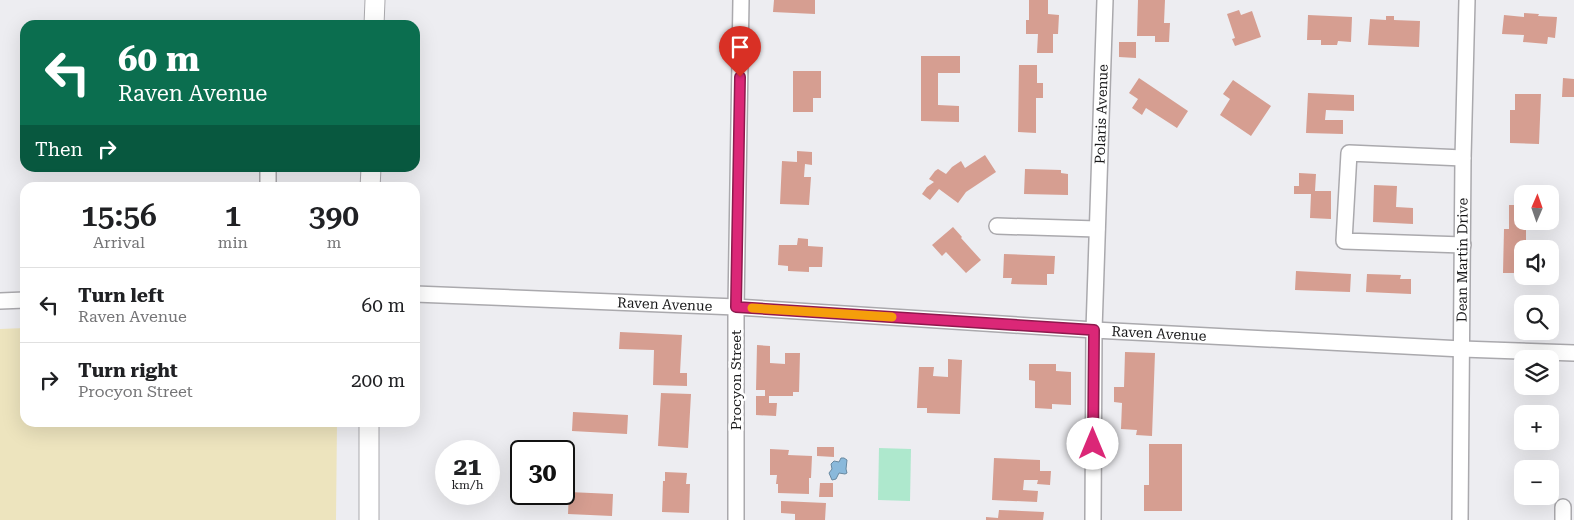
<!DOCTYPE html>
<meta charset="utf-8">
<style>
:root{--surface:#fff;--page:#f2f2f2;--text:#202124;--muted:#757577;--line:#e0e0e0}
body{margin:0;font-family:"Roboto Serif",serif;background:var(--page);color:var(--text);height:100vh;display:flex;flex-direction:column;font-size:19px;white-space:nowrap}
*{box-sizing:border-box;margin:0}
p{font-size:16px;color:var(--muted)}
.icon{flex:none;width:28px;height:28px;fill:none;stroke:currentColor;stroke-width:2;stroke-linecap:round;stroke-linejoin:round}
.map{position:relative;flex:1;overflow:hidden}
.details{position:absolute;left:20px;top:182px;width:400px;height:245px;display:flex;flex-direction:column;background:var(--surface);border-radius:15px;box-shadow:0 5px 20px #0002}
.details>*{flex:none}
.top-card{position:absolute;left:20px;top:20px;width:400px;height:152px;border-radius:15px;box-shadow:0 5px 20px #0002;background:#0b6e4f;color:#fff;overflow:hidden}
.needle{width:32px;rotate:2deg}
.buttons{position:absolute;left:1514px;top:185px;display:grid;gap:10px}
.buttons a{display:grid;place-items:center;width:45px;height:45px;border-radius:10px;background:var(--surface);box-shadow:0 5px 20px #0002;font-size:25px}
.speed{position:absolute;left:435px;top:440px;display:flex;gap:10px;font-size:25px;font-weight:700;text-align:center}
.speed>*{display:grid;place-content:center;width:65px;height:65px;border-radius:50%;background:var(--surface);box-shadow:0 5px 20px #0002;line-height:1}
.speed small{font-size:12px;font-weight:400}
.speed .limit{border:2px solid #111;border-radius:8px;background:#fff;color:#111}
.pin{position:absolute;display:grid;place-items:center;width:42px;height:42px;color:#fff;margin:-51px -21px;border-radius:50% 50% 50% 0;rotate:-45deg;box-shadow:0 0 5px #0007}
.pin .icon{rotate:45deg}
.me{position:absolute;width:55px;margin:-28px;rotate:0deg;stroke-linejoin:round;filter:drop-shadow(0 0 4px #0008)}
.turn{display:flex;align-items:center;gap:18px;height:105px;padding:0 15px;font-size:22px}
.turn .icon{width:65px;height:65px;stroke-width:2.5}
.turn b{display:block;font-size:35px;line-height:42px}
.then{display:flex;align-items:center;height:48px;padding:0 15px;background:#0003;gap:10px;font-size:19px}
.eta{display:flex;justify-content:space-evenly;align-items:center;height:85px;text-align:center}
.eta b{font-size:30px;font-weight:600;line-height:35px}
ul{padding:0;list-style:none}
li{display:flex;align-items:center;gap:15px;height:75px;padding:0 15px;border-top:1px solid var(--line)}
li div{flex:1}
li b{display:block;font-size:19px}
li em{font-style:normal}
.map>svg:first-child{display:block}
</style>
<div class="map">
<svg width="1574" height="520" viewBox="0 0 1574 520">
<rect width="100%" height="100%" fill="#ededf1"/>
<path fill="#aee8cd" d="M879,448L911,449L910,501L878,500Z"/>
<path fill="#ede4be" d="M25,328V422L337,423L336,520H0V329Z"/>
<path fill="#8ab9db" stroke="#6889a1" d="M841,458H844L847,460L846,469L847,473L845,474L839,473L836,479L832,480L829,473L832,469L831,464L834,461L839,462Z"/>
<path fill="#d69e91" d="M774,0H815V14L773,12Z
M1029,0H1048V14L1059,15L1058,34H1053V53H1037L1038,34H1026V20H1029Z
M1138,0H1165L1164,23H1170L1169,42H1155V36H1137Z
M1239,10L1241,15L1252,11L1261,37L1235,46L1232,39L1235,38L1227,14Z
M1524,13L1539,14L1538,16L1557,17L1555,38L1548,37L1547,44L1523,42L1524,35L1502,34L1504,15L1524,17Z
M1308,15L1352,17L1351,42L1338,41L1337,45H1321V40H1307Z
M1386,16H1394V20L1420,21L1419,47L1368,45L1370,19L1386,20Z
M1119,42H1136V58L1119,57Z
M921,56H960V73H938V105L959,106V122L921,121Z
M1019,65H1037V83H1043V98H1036V133L1018,132Z
M793,71H821V98H813V112H793Z
M1139,78L1188,111L1177,128L1146,108L1142,115L1132,108L1138,99L1129,93Z
M1563,78L1574,79V97H1562Z
M1233,80L1271,106L1251,136L1220,115L1230,99L1223,94Z
M1308,93L1354,95V111L1326,110L1325,120H1343V134L1306,133Z
M1515,94H1541L1539,144L1510,143V110H1515Z
M797,151L812,152V165L805,164L804,177H811L809,205L780,204L782,161L797,162Z
M985,155L996,172L966,192L958,203L939,189L930,200L922,194L927,187L934,182L929,179L935,171L938,169L946,174L952,167L961,161L965,168Z
M1025,169L1061,170V173L1068,174V195L1024,194Z
M1299,173L1316,174L1315,191H1331V219L1310,218L1311,194H1294V186H1299Z
M1374,185L1397,186L1396,207L1413,208V224L1373,222Z
M1509,205H1522V221H1526V248H1521L1520,262H1522V273H1503L1504,229H1509Z
M953,227L962,237L961,238L981,260L966,273L946,252L942,256L932,245Z
M798,238L808,239V246L823,247L822,267H809V272L788,271V266L778,265L779,245H797Z
M1004,254L1055,256L1054,274H1047V285L1011,284L1012,278H1003Z
M1296,271L1351,274L1350,292L1295,290Z
M1367,274L1401,275L1400,279H1411V294L1366,292Z
M620,332L682,335L680,373H687V386L653,385L654,350L619,349Z
M757,345L770,346V363L785,364V353H800L799,392H793V396H769V403H777L776,416L756,415V396H765V390H756Z
M1125,352L1155,353L1152,436L1136,435L1137,430L1121,429L1122,403L1114,402V387H1124Z
M948,359L962,360L960,414L927,413V408H917L919,367H934L933,376L948,377Z
M1029,364H1056V371L1071,372V405L1052,404V409L1035,408V381L1029,380Z
M661,393L691,394L688,448L658,446Z
M573,412L628,415L627,434L572,431Z
M1149,444H1182V511H1144V485H1149Z
M817,447H834V457L817,456Z
M770,449L789,450L788,455L812,456L811,478H809V494L778,493V484H776L777,475H770Z
M994,458L1040,460V471H1051L1050,485L1037,484L1038,480H1024L1023,490L1038,491L1037,502L992,500Z
M665,472L687,473L686,484H690L689,513L662,512L663,481H665Z
M820,483H833V497H819Z
M569,492L613,494L612,516L568,514Z
M781,501L826,503L825,520H795V514L781,513Z
M999,510L1044,512L1043,520H986V517L998,518Z"/>
<g fill="none" stroke-linecap="round" stroke-linejoin="round">
<g stroke="#aaa9ad" stroke-width="18">
<g id="minor">
<path d="M1463,158L1349,153L1344,241L1463,245"/>
<path d="M268,188V169"/>
<path d="M997,226L1097,229"/>
<path id="s1" d="M415,294L736,307L1094,330L1462,349L1574,353"/>
<path d="M0,301L25,300"/>
<path d="M736,520V307L741,0"/>
<path id="s2" d="M1093,520L1094,330L1105,0"/>
<path id="s3" d="M1460,520L1463,158L1467,0"/>
<path d="M1563,520V507"/>
</g>
</g>
<g stroke="#aaa9ad" stroke-width="21">
<path id="major" d="M374,25L375,0
M370,188L371,168
M369,422V520"/>
</g>
<use href="#minor" stroke="#fff" stroke-width="15"/>
<use href="#major" stroke="#fff" stroke-width="19"/>
</g>
<g fill="none" stroke-linecap="round" stroke-linejoin="round">
<g stroke="#8e194d" stroke-width="12">
<path id="route" d="M740,77L736,307L1094,330L1093,444"/>
</g>
<use href="#route" stroke="#db2777" stroke-width="9"/>
<path stroke="#f59e0b" stroke-width="9" d="M752,308L892,317"/>
</g>
<g text-anchor="middle" stroke-width="5" stroke-linejoin="round" paint-order="stroke">
<g font-size="14" fill="#181819" stroke="#fff">
<text dy="5" stroke="none"><textPath href="#s2" startOffset="406">Polaris Avenue</textPath></text>
<text dy="5" stroke="none"><textPath href="#s3" startOffset="260">Dean Martin Drive</textPath></text>
<text dy="5" stroke="none"><textPath href="#s1" startOffset="250">Raven Avenue</textPath></text>
<text dy="5" stroke="none"><textPath href="#s1" startOffset="745">Raven Avenue</textPath></text>
<text transform="translate(736 380) rotate(-90)" y="5">Procyon Street</text>
</g>
</g>
</svg>
<div class="buttons">
<a><svg class="needle" viewBox="-14 -14 28 28"><path d="M0-13l5 13h-10z" fill="#e53935"/><path d="M0 13l5-13h-10z" fill="#757577"/></svg></a>
<a><svg class="icon" aria-label="sound" viewBox="0 0 24 24"><path d="M4 9h4l5-4v14l-5-4H4zM17 9q2 3 0 6"/></svg></a>
<a><svg class="icon" aria-label="search" viewBox="0 0 24 24"><circle cx="10" cy="10" r="6"/><path d="M15 15l6 6"/></svg></a>
<a><svg class="icon" aria-label="layers" viewBox="0 0 24 24"><path d="M12 4l9 5-9 5-9-5zM3 14l9 5 9-5"/></svg></a>
<a>+</a>
<a>−</a>
</div>
<div class="speed"><div>21<small>km/h</small></div><div class="limit">30</div></div>
<div class="pin" style="left:740px;top:77px;background:#d93025"><svg class="icon" aria-label="arrive" viewBox="0 0 24 24"><path d="M6 21V4h12l-3 4 3 4H6"/></svg></div>
<svg class="me" style="left:1093px;top:444px" viewBox="-20 -20 40 40"><circle r="19" fill="#fff"/><path d="M0-13L10 11 0 6-10 11z" fill="#db2777"/></svg>
<div class="top-card">
<div class="turn"><svg class="icon" aria-label="left" viewBox="0 0 24 24"><path d="M17 20v-9H6M10 6l-5 5 5 5"/></svg><div><b>60 m</b>Raven Avenue</div></div>
<div class="then">Then<svg class="icon" aria-label="right" viewBox="0 0 24 24"><path d="M7 20v-9h11M14 6l5 5-5 5"/></svg></div>
</div>
<section class="details">
<div class="eta">
<div><b>15:56</b><p>Arrival</p></div>
<div><b>1</b><p>min</p></div>
<div><b>390</b><p>m</p></div>
</div>
<ul>
<li><svg class="icon" aria-label="left" viewBox="0 0 24 24"><path d="M17 20v-9H6M10 6l-5 5 5 5"/></svg><div><b>Turn left</b><p>Raven Avenue</p></div><em>60 m</em></li>
<li><svg class="icon" aria-label="right" viewBox="0 0 24 24"><path d="M7 20v-9h11M14 6l5 5-5 5"/></svg><div><b>Turn right</b><p>Procyon Street</p></div><em>200 m</em></li>
</ul>
</section>
</div>
